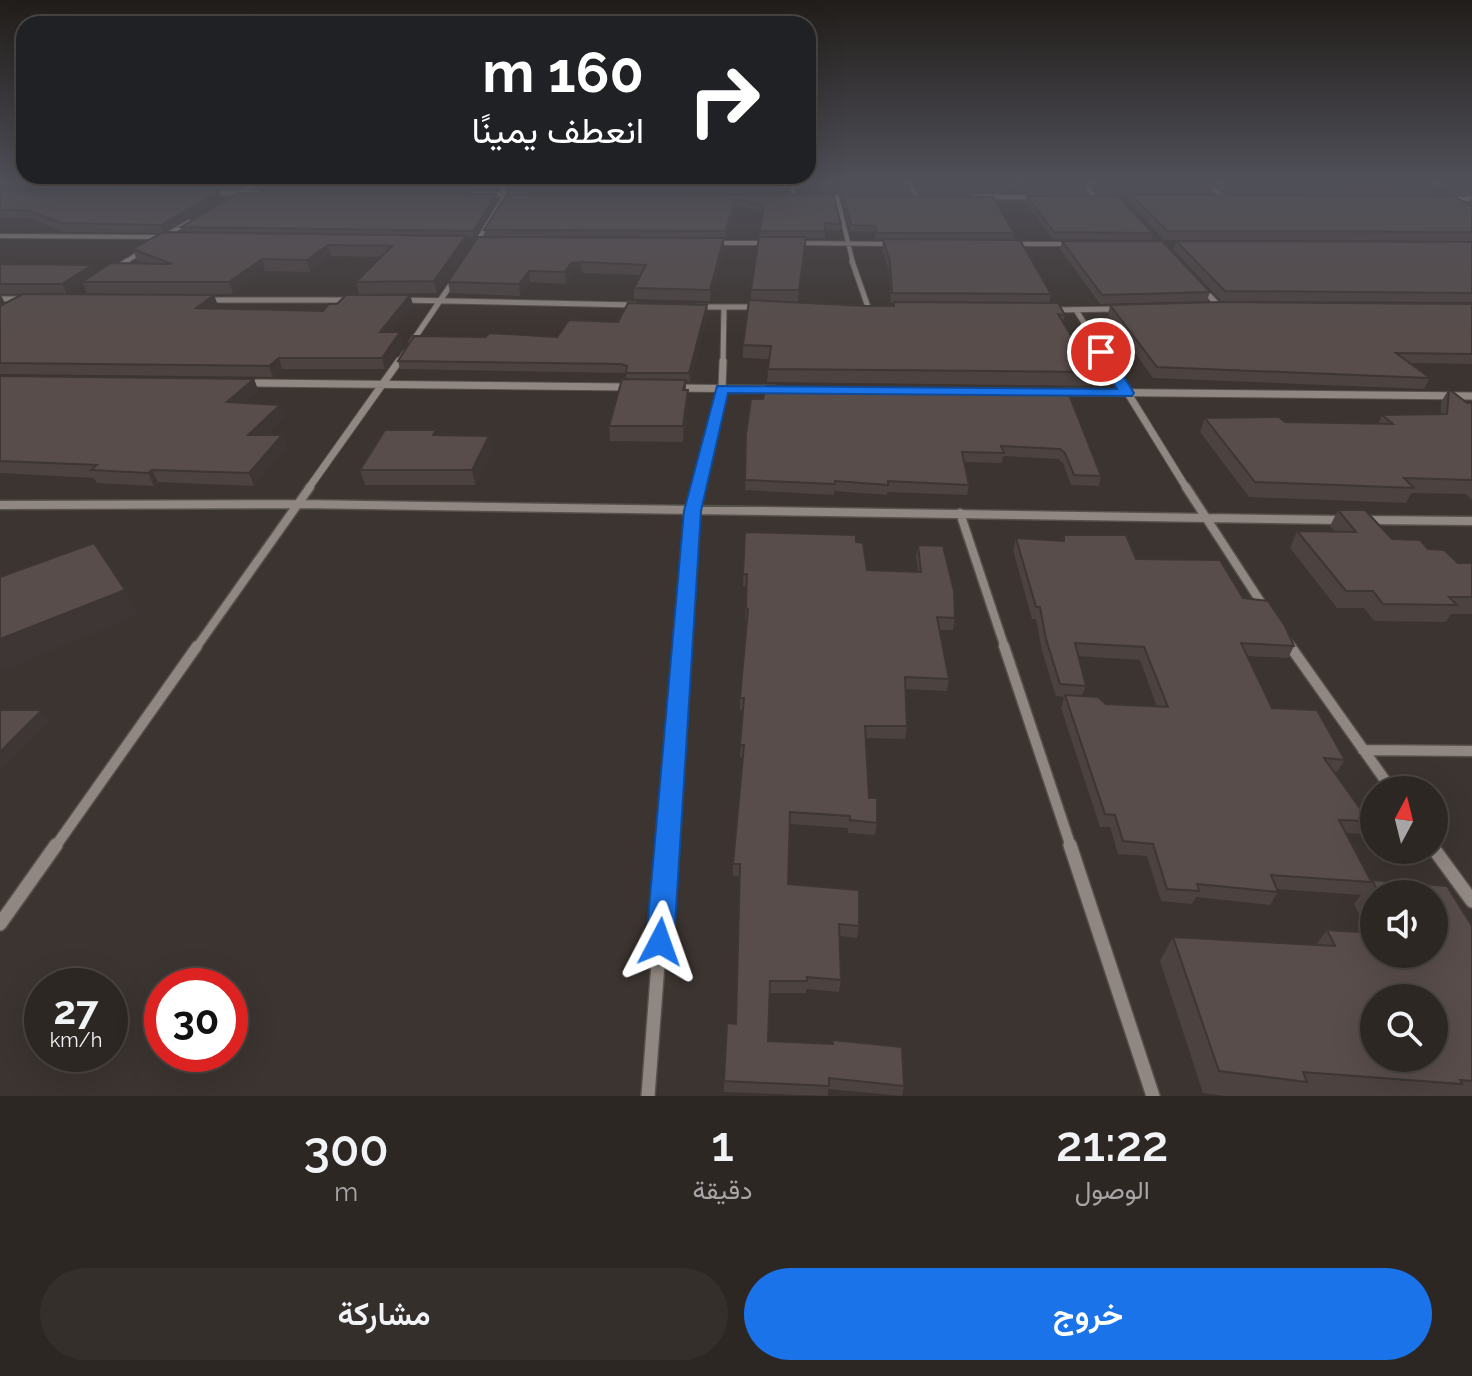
<!DOCTYPE html>
<html lang="ar">
<meta charset="utf-8">
<style>
:root{--surface:#2d2724;--page:#352f2c;--text:#f1f3f6;--muted:#a7a5a6;--line:#484441;--accent:#1a73e8}
body{margin:0;font-family:Raleway,Vazirmatn,sans-serif;background:var(--page);color:var(--text);direction:rtl;height:100vh;display:flex;flex-direction:column;font-size:30px;white-space:nowrap}
*{box-sizing:border-box;margin:0}
p{font-size:26px;color:var(--muted)}
.icon{flex:none;width:44px;height:44px;fill:none;stroke:currentColor;stroke-width:2;stroke-linecap:round;stroke-linejoin:round}
.map{position:relative;height:1096px;overflow:hidden;direction:ltr}
.details{display:flex;flex-direction:column;background:var(--surface);flex:1}
.details>*{flex:none}
.guide{position:absolute;left:16px;top:16px;width:800px;height:168px;border-radius:24px;box-shadow:0 8px 32px #0002,0 0 0 2px var(--line);direction:rtl;background:#202124;color:#fff;overflow:hidden}
.needle{width:52px;rotate:7deg}
.controls{position:absolute;left:1360px;top:776px;display:grid;gap:16px}
.controls a{display:grid;place-items:center;width:88px;height:88px;border-radius:50%;background:var(--surface);box-shadow:0 8px 32px #0002,0 0 0 2px var(--line);font-size:40px}
.speed{position:absolute;left:24px;top:968px;display:flex;gap:16px;font-size:40px;font-weight:700;text-align:center}
.speed>*{display:grid;place-content:center;width:104px;height:104px;border-radius:50%;background:var(--surface);box-shadow:0 8px 32px #0002,0 0 0 2px var(--line);line-height:1}
.speed small{font-size:20px;font-weight:400}
.speed .limit{border:12px solid #d22;background:#fff;color:#111}
.pin{position:absolute;display:grid;place-items:center;width:68px;height:68px;color:#fff;margin:-34px;border:4px solid #fff;border-radius:50%;box-shadow:0 2px 8px #0007}
.me{position:absolute;width:88px;margin:-44px;rotate:4deg;stroke-linejoin:round;filter:drop-shadow(0 0 6px #0008)}
.turn{display:flex;align-items:center;gap:28px;height:168px;padding:0 40px;font-size:36px}
.turn .icon{width:104px;height:104px;stroke-width:2.5}
.turn b{display:block;font-size:56px;line-height:68px}
.eta{display:flex;justify-content:space-evenly;align-items:center;height:136px;text-align:center}
.eta b{font-size:48px;font-weight:600;line-height:56px}
.primary-button{display:flex;gap:16px;margin-top:auto;padding:16px 40px}
.primary-button a{flex:1;height:92px;border-radius:48px;background:var(--accent);color:#fff;font-size:32px;font-weight:600;line-height:92px;text-align:center}
.primary-button a+a{background:var(--page);color:var(--text)}
.map>svg:first-child{display:block}
</style>
<div class="map">
<svg width="1472" height="1096" viewBox="0 0 1472 1096">
<rect width="100%" height="100%" fill="#3c3430"/>
<g fill="none" stroke-linecap="round" stroke-linejoin="round">
<g stroke="#56504b" stroke-width="6">
<path id="street-far5" d="M793,182V196
M909,182L916,196
M1083,182L1096,198
M1204,182L1225,198
M236,196L259,182
M837,197L853,263
M0,236L163,237
M163,237L189,222
M713,243H767
M797,243L891,244
M1013,244H1071
M475,245L506,194L501,188L506,182
M124,263L142,251"/>
</g>
<g stroke="#56504b" stroke-width="7">
<path id="street-far4" d="M852,261L868,307
M116,268L127,261
M1201,287L1219,306
M0,299H23
M205,300H351
M401,300L635,305
M697,307H759
M1053,310L1119,309
M1076,310L1109,363
M412,342L454,280
M398,363L405,353
M723,363L724,307"/>
</g>
<g stroke="#56504b" stroke-width="9">
<path id="street-far3" d="M1108,361L1187,489
M245,383L627,387
M677,388L775,389
M1065,392L1472,396
M308,489L399,361
M698,489L722,389L723,361"/>
</g>
<g stroke="#56504b" stroke-width="11">
<path id="street-far2" d="M1186,487L1264,607
M0,505L300,504L1343,520
M960,513L1005,648
M1365,520L1472,521
M1287,641L1292,648
M196,648L310,487
M682,648L693,511L699,487"/>
</g>
<g stroke="#56504b" stroke-width="13">
<path id="street-far1" d="M1004,646L1071,847
M1290,646L1392,790
M1363,750L1472,751
M55,847L197,646
M667,847L683,646"/>
</g>
<g stroke="#56504b" stroke-width="16">
<path id="street" d="M1070,845L1153,1096
M1434,849L1472,901
M0,924L56,845
M648,1096L667,845"/>
</g>
<g stroke="#56504b" stroke-width="3">
<path id="secondary" d="M198,191H258L262,193L258,195H195Z
M474,192L526,193L530,195L526,197L471,196Z
M971,195H1046L1050,197L1046,199H974Z
M1435,197H1472V201H1438Z"/>
</g>
<use href="#street-far5" stroke="#918782" stroke-width="4"/>
<use href="#street-far4" stroke="#918782" stroke-width="5"/>
<use href="#street-far3" stroke="#918782" stroke-width="7"/>
<use href="#street-far2" stroke="#918782" stroke-width="8"/>
<use href="#street-far1" stroke="#918782" stroke-width="10"/>
<use href="#street" stroke="#918782" stroke-width="13"/>
<use href="#secondary" fill="#918782" fill-rule="evenodd"/>
</g>
<path fill="#4c4240" fill-rule="evenodd" d="M1,182H251L238,189L3,188Z
M255,182H500L497,185L496,190L257,189Z
M508,182H788V191L509,190Z
M798,182L909,184L908,192L798,191Z
M912,182H1085L1087,185L1085,193L1018,192L1013,186L1004,192H920Z
M1088,182H1209L1213,185L1210,193H1098Z
M1211,182H1424L1431,186L1428,194L1227,193Z
M1428,182H1472V195L1452,194Z
M0,190L219,191L221,199L166,232H183L181,227L496,194V200L474,237H466L468,247L437,293L359,294L356,282L381,257L331,256L310,272L265,271L233,294H87L83,284L67,294H0V264L92,265L95,273L146,264L137,261L133,249L161,233L64,232L30,218H0Z
M507,194L833,195L841,224L840,231L825,230V238H806L798,302H782L866,306H893V303H891L889,271L882,249L883,239L1051,294L1049,303L1065,315L1063,323L1093,372L1090,386L767,382L769,359L743,358V345L751,300V290L763,211L735,205L727,238H724V248L710,301L634,299V288L640,275L582,273L572,274L566,284L530,282L520,296L450,293L448,282L486,237L484,230Z
M1132,195L1469,204L1472,197V241L1164,240L1130,203Z
M844,196L1014,233L1013,239H876L875,232L850,231L843,201Z
M1027,196L1153,233L1151,240L1053,239L1025,202Z
M1062,241L1210,292L1207,301L1100,304L1060,249Z
M1176,241L1472,242V302L1221,301L1174,250Z
M0,294L5,303L218,305L214,308L323,311L337,304L410,295L413,305L391,332H400L403,343L385,369H282L273,377L0,374Z
M1472,304V364L1410,363L1430,378L1424,389L1153,378L1108,315L1110,305Z
M708,312L690,382L686,381V390H688V405L683,442L610,441L609,426L626,379V373L400,369L398,361L485,337H557L618,322Z
M0,376L254,379L258,390L244,403L280,405L284,417L265,435H282L286,447L254,486L158,482L154,486L97,483L94,478L0,473Z
M1074,389L1071,399L1101,476L1099,486L1071,485L1063,463L1058,459L1003,456L1002,463L964,462L969,485L967,495L887,492V495L834,491V495L745,490L746,434L763,399Z
M1449,389L1467,403H1472V500L1466,494L1411,493L1406,503L1249,497L1200,432L1205,418L1285,422L1378,424L1382,415L1441,414V402Z
M489,436L492,451L475,485H365L360,470Z
M1338,510L1392,539L1428,549L1458,563H1472V614H1451L1446,622L1374,621L1364,608H1337L1290,548L1297,531L1335,532L1330,526Z
M745,532L856,542L867,570L918,572L916,556L918,545L955,618L953,630H939L949,679L947,691L905,689L907,726L905,739L865,738L869,798L877,823L875,835L848,833V828L789,824L788,884L859,926L857,938L839,936L841,980L839,992L806,989V993H770L768,1041L904,1086L902,1096L828,1089V1096L724,1092V1081L736,1024L739,876H733V864L743,757H740L743,710H740V698L747,620H745L747,586H743Z
M1064,535H1126L1136,559L1220,560L1243,598L1268,601L1285,626L1294,646L1288,658L1247,656L1272,708L1317,710L1345,760L1337,772H1334L1369,821L1360,834L1346,833L1371,881L1447,886L1472,926V1096H1224L1203,1093L1160,961L1173,937L1316,945L1327,930L1369,933L1354,904L1361,895L1277,889L1278,892L1270,905L1196,897L1192,904L1161,901L1147,856L1118,854L1110,827H1100L1061,708L1064,697L1056,696L1042,651L1036,619H1032L1013,550L1016,538L1062,541ZM1078,656L1140,660L1157,707L1106,704L1098,697L1082,696L1086,686ZM1374,894H1434V954H1374ZM1374,998H1434V1058H1374Z"/>
<path fill="#3e3634" d="M235,182H251L238,189Z
M1009,182H1014L1013,186L1004,192L1005,185Z
M219,191L221,199L164,233L161,225Z
M496,194V200L474,237L473,231Z
M735,199V205L727,238L726,231Z
M466,236L468,247L437,293L434,281Z
M806,237L805,248L798,302L799,290Z
M724,238V248L710,301V290Z
M328,245L331,256L310,272L307,260Z
M262,259L265,271L233,294L229,282Z
M581,262L582,273L572,274L566,284L565,272L571,263Z
M92,265L96,275L82,282L83,284L67,294L62,284Z
M529,271L530,282L520,296L519,284Z
M0,294L6,305L0,308Z
M214,295L218,305L200,318L196,308Z
M410,295L413,305L383,343L380,332Z
M707,305L708,312L690,382L689,373Z
M400,332L403,343L385,369L382,358Z
M279,358L282,369L273,377L269,366Z
M254,379L258,390L231,414L227,402Z
M1074,389L1072,398L1066,401L1068,392Z
M688,390V405L683,442V426Z
M280,405L284,417L252,447L248,435Z
M282,435L286,447L254,486L249,473Z
M489,436L492,451L475,485L472,470Z
M152,470L158,482L154,486L148,473Z
M125,590L138,615L0,672V639Z
M42,710L50,721L0,772V752Z"/>
<path fill="#584d4b" stroke="#3e3634" stroke-width="2" fill-rule="evenodd" d="M508,182H788V184Z
M798,182H908L909,184H798Z
M919,182H1009L1005,185L920,184Z
M1018,182H1085L1087,185H1020Z
M1097,182H1209L1213,185H1100Z
M1224,182H1424L1431,186L1229,185Z
M1446,182H1472V187L1455,186Z
M0,190L219,191L161,225L61,223L27,210H0Z
M239,193L496,194L473,231L181,227Z
M507,194L833,195L841,224L825,223V231H760L764,205L735,199L726,231L484,230Z
M1132,195L1453,196L1472,206V232L1167,231Z
M844,196L993,197L1014,233H877L875,226L851,225Z
M1027,196H1118L1153,233L1054,232Z
M163,232L466,236L434,281L356,282L392,246L328,245L307,260L262,259L229,282H82L111,263L172,264L133,249Z
M478,237L724,238L710,290L634,288L646,265L581,262L571,263L565,272L529,271L519,284L448,282Z
M759,237H806L799,290H751Z
M883,239L1020,240L1051,294L892,293L890,262Z
M1062,241H1162L1210,292L1102,295Z
M1176,241L1472,242V293L1225,291Z
M0,264L92,265L62,284H0Z
M23,294L214,295L196,308L323,311L329,304H337L346,295H410L380,332H400L382,358H279L269,366L0,363V306Z
M749,300L866,306H894V302L1058,303L1065,315L1058,314L1093,372L768,369L771,346L743,345Z
M1222,302L1472,304V354L1396,353L1430,378L1157,367L1110,305Z
M628,303L707,305L689,373H626L627,366L621,364L398,361L414,336L485,337L490,333L557,337L569,320L618,322Z
M0,376L254,379L227,402L280,405L248,435H282L249,473L152,470L148,473L91,470L97,465L0,461Z
M622,379L686,380L683,390H688L683,426H609Z
M766,386L1074,389L1068,392L1101,476L1074,475L1065,453L1060,449L1001,446L1004,453L962,452L969,485L888,481V485L835,481V484L745,480L746,434L751,399H763Z
M1449,389L1467,403H1472V480L1404,478L1414,488L1255,482L1205,418L1279,417L1285,422L1393,424L1382,415L1447,414Z
M385,430H436L433,435L489,436L472,470H360Z
M1338,510H1365L1392,539L1420,540L1428,549L1444,550L1458,563H1472V597H1449L1457,605L1383,604L1373,591H1346L1297,531L1356,532Z
M745,532L856,535V542L863,543L867,570L921,572L918,545L943,546L954,591L955,618L937,617L949,679L905,677L907,726H865L869,798H877V823L850,820V816L790,812L788,884L859,890V926L839,924L841,980L807,977V981H770L768,1041L833,1044V1040L902,1047L904,1086L829,1078V1086L724,1081L727,1023L736,1024L740,864H733L744,745H740L744,698H740L748,609L746,608L747,574H743Z
M1064,535H1126L1136,559L1220,560L1243,598L1268,601L1285,626L1294,646L1241,643L1272,708L1317,710L1345,760L1324,758L1369,821L1339,820L1371,881L1370,882L1271,875L1278,892L1197,884L1199,891L1167,889L1153,844L1123,841L1115,815L1105,814L1065,695L1098,697L1106,704L1168,707L1144,647L1075,643L1086,686L1060,684L1046,639L1040,607H1036L1016,538L1064,541Z
M94,543L125,590L0,639V577Z
M0,710H42L0,752Z
M1372,880L1447,886L1472,926V1081L1460,1080L1462,1084L1303,1072L1307,1082L1219,1071L1173,937L1335,946L1327,930L1374,933V954H1434V894H1379ZM1374,998H1434V1058H1374Z"/>
<linearGradient id="sky" x2="0" y2="1"><stop stop-color="#211d1a"/><stop offset="0.54" stop-color="#505059"/><stop offset="1" stop-color="#505059" stop-opacity="0"/></linearGradient>
<rect width="1472" height="335" fill="url(#sky)"/>
<path fill="#1a73e8" stroke="#114b97" stroke-width="2" d="M1097,349H1106L1134,393L1132,396L728,393L701,511L674,942L670,952L660,956L650,952L646,942L684,511L717,386L1117,389L1095,352Z"/>
</svg>
<div class="controls">
<a><svg class="needle" viewBox="-14 -14 28 28"><path d="M0-13l5 13h-10z" fill="#e53935"/><path d="M0 13l5-13h-10z" fill="#a7a5a6"/></svg></a>
<a><svg class="icon" aria-label="sound" viewBox="0 0 24 24"><path d="M4 9h4l5-4v14l-5-4H4zM17 9q2 3 0 6"/></svg></a>
<a><svg class="icon" aria-label="search" viewBox="0 0 24 24"><circle cx="10" cy="10" r="6"/><path d="M15 15l6 6"/></svg></a>
</div>
<div class="speed"><div>27<small>km/h</small></div><div class="limit">30</div></div>
<div class="pin" style="left:1101px;top:352px;background:#d93025"><svg class="icon" aria-label="arrive" viewBox="0 0 24 24"><path d="M6 21V4h12l-3 4 3 4H6"/></svg></div>
<svg class="me" style="left:660px;top:942px" viewBox="-20 -20 40 40"><path d="M0-17L14 15 0 8-14 15z" fill="#1a73e8" stroke="#fff" stroke-width="4"/></svg>
<div class="guide">
<div class="turn"><svg class="icon" aria-label="right" viewBox="0 0 24 24"><path d="M7 20v-9h11M14 6l5 5-5 5"/></svg><div><b>160 m</b>انعطف يمينًا</div></div>
</div>
</div>
<section class="details">
<div class="eta">
<div><b>21:22</b><p>الوصول</p></div>
<div><b>1</b><p>دقيقة</p></div>
<div><b>300</b><p>m</p></div>
</div>
<div class="primary-button"><a>خروج</a><a>مشاركة</a></div>
</section>
